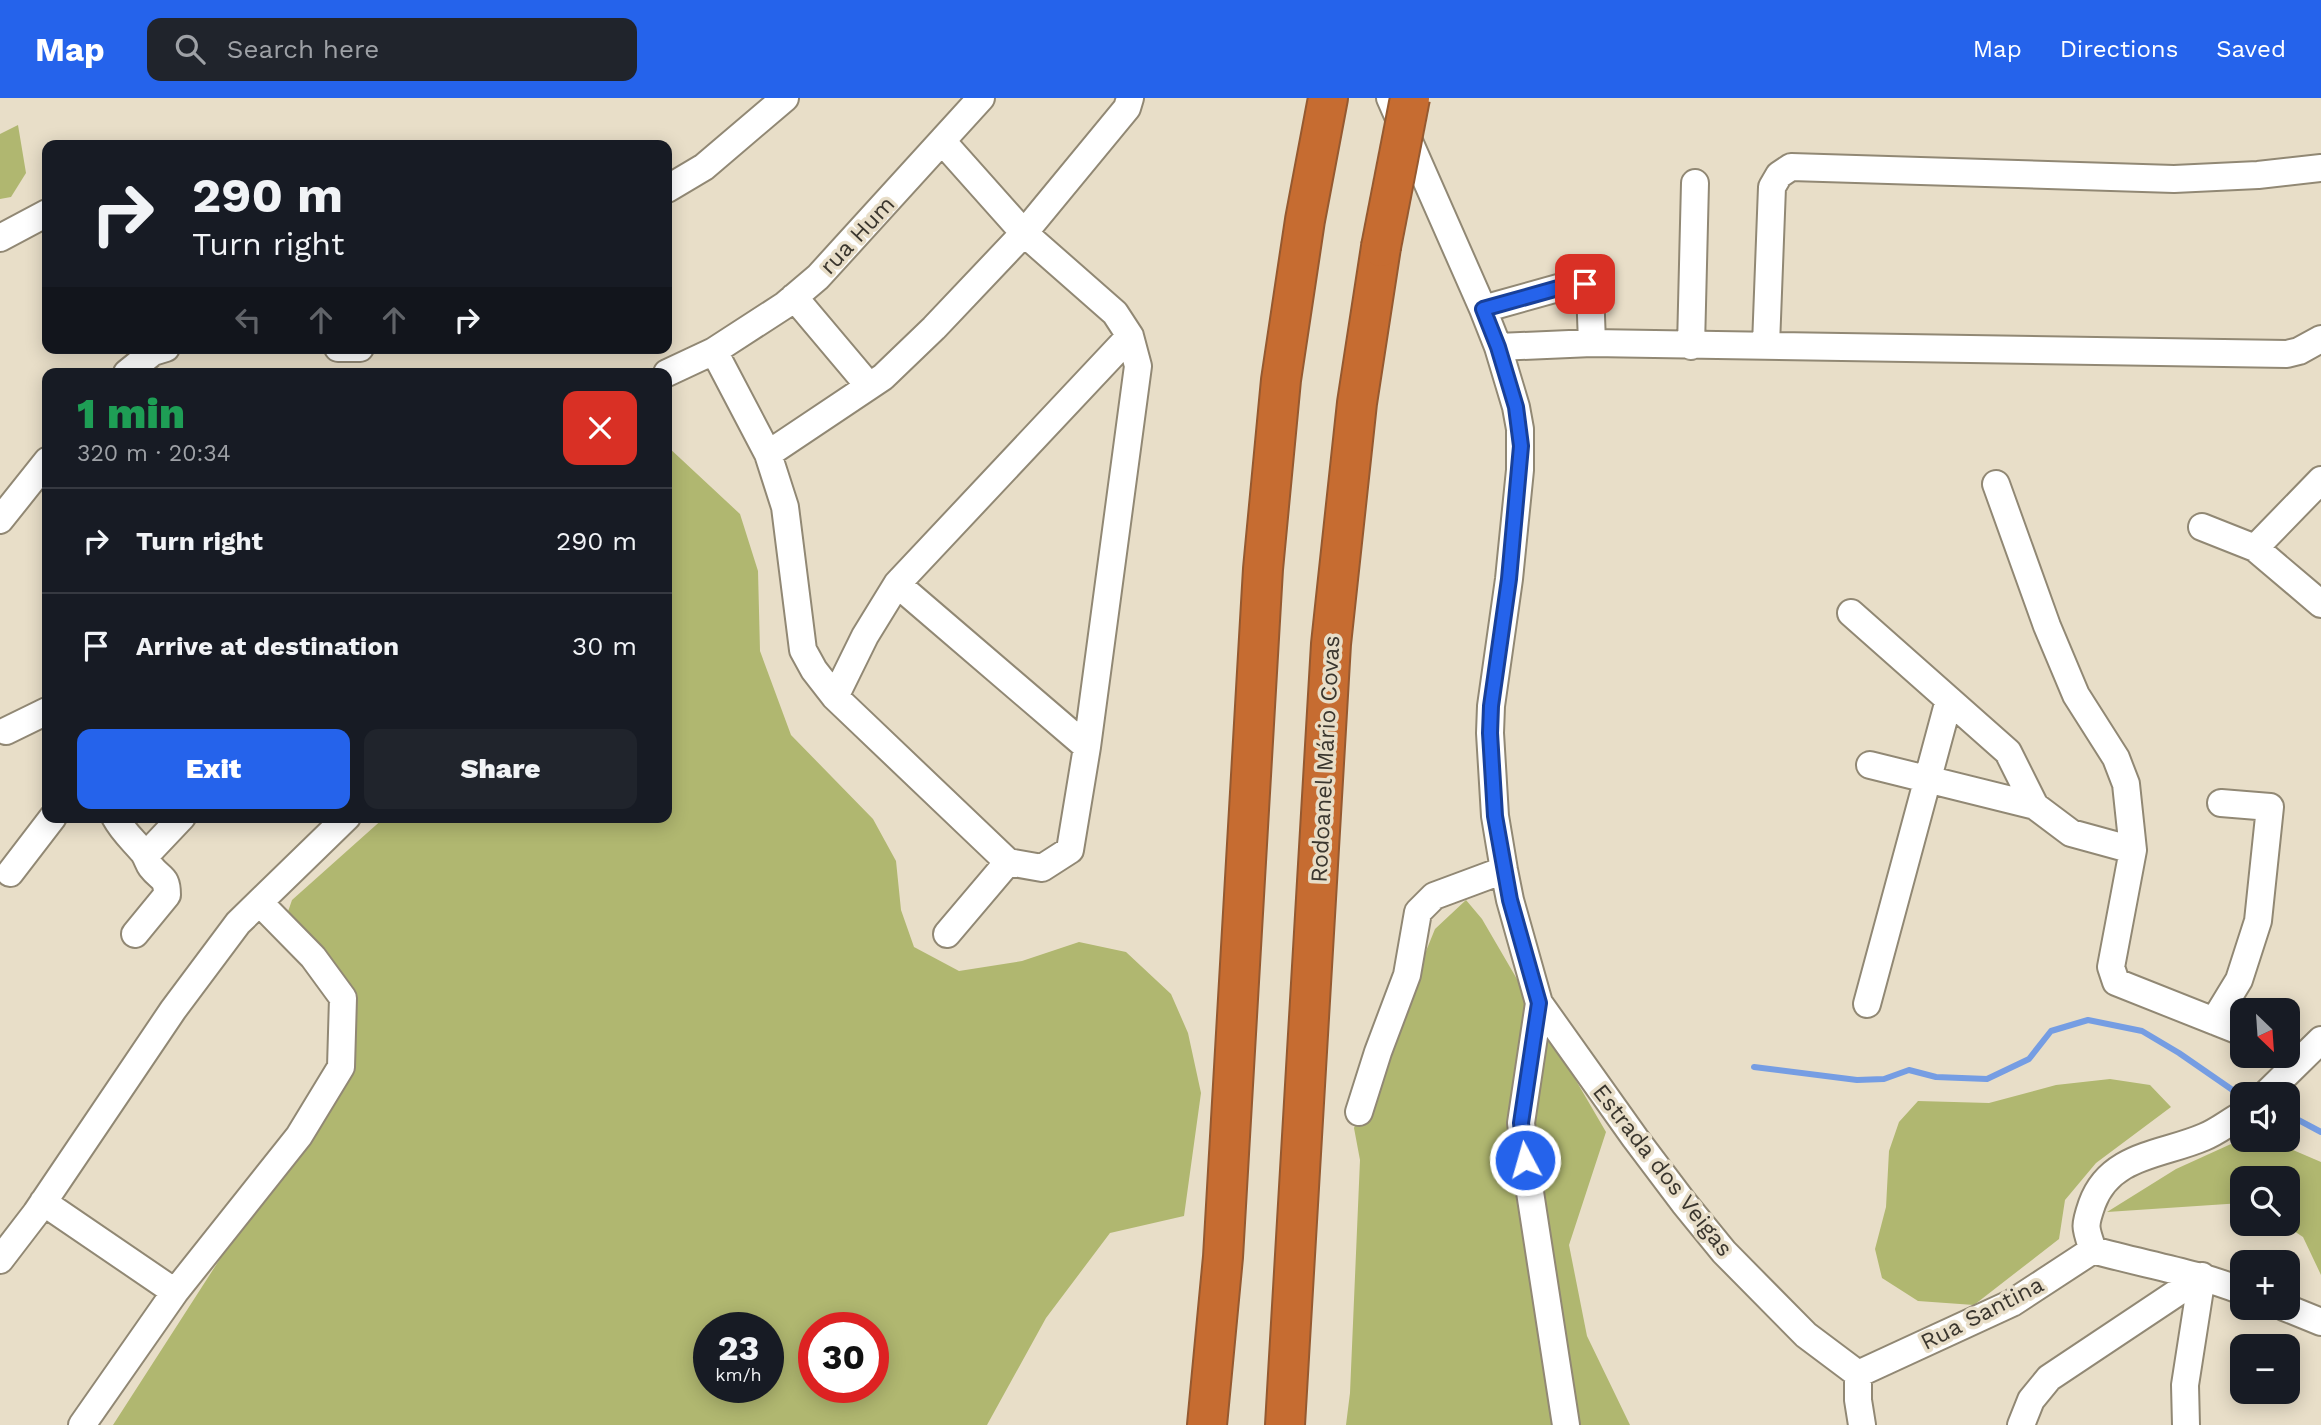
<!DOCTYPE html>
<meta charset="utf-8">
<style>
:root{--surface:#171b24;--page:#20242c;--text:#f1f3f6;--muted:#9ea1a6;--line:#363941;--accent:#2563eb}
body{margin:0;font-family:"Work Sans",sans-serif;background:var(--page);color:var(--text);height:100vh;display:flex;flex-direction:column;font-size:26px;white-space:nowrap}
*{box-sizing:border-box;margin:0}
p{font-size:23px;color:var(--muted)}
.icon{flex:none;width:38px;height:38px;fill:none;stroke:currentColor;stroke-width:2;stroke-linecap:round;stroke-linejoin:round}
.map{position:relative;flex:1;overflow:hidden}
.side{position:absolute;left:42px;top:270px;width:630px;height:455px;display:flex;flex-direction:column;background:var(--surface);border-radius:14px;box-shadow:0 4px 18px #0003}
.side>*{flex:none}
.hud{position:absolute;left:42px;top:42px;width:630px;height:214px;border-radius:14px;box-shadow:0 4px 18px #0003;background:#171b24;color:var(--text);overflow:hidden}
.needle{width:46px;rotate:155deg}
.buttons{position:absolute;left:2230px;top:900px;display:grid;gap:14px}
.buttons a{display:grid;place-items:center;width:70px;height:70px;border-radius:14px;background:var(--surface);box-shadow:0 4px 18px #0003;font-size:35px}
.speed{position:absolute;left:693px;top:1214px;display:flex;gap:14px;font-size:35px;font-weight:700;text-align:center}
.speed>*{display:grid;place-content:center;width:91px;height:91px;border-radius:50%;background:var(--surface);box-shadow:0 4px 18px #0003;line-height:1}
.speed small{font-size:18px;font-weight:400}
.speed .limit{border:10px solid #d22;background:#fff;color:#111}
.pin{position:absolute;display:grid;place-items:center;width:60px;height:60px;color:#fff;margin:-30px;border-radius:14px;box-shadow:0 4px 10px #0006}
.me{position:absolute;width:77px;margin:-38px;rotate:354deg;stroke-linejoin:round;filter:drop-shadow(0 0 5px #0008)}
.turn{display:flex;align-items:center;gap:24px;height:147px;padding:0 35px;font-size:32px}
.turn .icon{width:91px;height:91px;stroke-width:2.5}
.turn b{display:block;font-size:49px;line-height:60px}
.lanes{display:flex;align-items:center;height:66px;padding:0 35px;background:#0003;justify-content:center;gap:35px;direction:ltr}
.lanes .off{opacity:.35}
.round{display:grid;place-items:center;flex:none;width:74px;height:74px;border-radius:14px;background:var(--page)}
.summary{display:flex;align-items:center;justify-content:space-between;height:119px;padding:0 35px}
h1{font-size:42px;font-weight:800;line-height:52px;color:#1e9e55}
.cta{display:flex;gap:14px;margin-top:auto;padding:14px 35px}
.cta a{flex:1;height:80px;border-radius:14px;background:var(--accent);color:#fff;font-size:28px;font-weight:800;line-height:80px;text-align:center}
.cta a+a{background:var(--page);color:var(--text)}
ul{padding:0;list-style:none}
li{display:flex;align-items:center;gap:21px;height:105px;padding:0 35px;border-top:2px solid var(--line)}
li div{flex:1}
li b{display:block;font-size:26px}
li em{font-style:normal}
header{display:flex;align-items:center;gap:42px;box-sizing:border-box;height:98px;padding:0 35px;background:var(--accent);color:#fff}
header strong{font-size:33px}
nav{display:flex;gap:38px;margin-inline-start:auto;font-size:24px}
.search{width:490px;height:63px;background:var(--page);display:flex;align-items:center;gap:18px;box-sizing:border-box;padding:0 24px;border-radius:14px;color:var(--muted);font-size:26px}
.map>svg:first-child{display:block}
</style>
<header>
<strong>Map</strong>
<div class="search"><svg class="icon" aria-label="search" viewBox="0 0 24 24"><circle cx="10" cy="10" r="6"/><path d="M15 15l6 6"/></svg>Search here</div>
<nav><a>Map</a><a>Directions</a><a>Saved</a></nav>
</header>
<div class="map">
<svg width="2321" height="1327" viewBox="0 0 2321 1327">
<rect width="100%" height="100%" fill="#e8dec8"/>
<path fill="#b0b770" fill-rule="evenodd" d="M18,27L26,75L11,99L0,101V36Z
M673,276L667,348L740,416L758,473L760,553L791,637L873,721L896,763L901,812L914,849L959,873L1022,863L1079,844L1126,854L1171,896L1188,935L1201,995L1184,1118L1110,1135L1046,1220L987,1327H113L292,1049L341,969L343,900L283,828L292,802L385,719H667V279ZM709,1230H768V1290H709ZM814,1230H873V1290H814Z
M1466,802L1482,821L1606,1034L1569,1147L1587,1238L1630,1327H1346L1350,1295L1360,1062L1354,1030L1435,831Z
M2110,981L2150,987L2171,1009L2096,1065L2065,1102L2059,1141L1974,1207L1918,1203L1882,1180L1875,1151L1886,1109L1889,1053L1899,1024L1918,1003L1989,1005L2056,987Z
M2242,1041H2267L2321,1064V1177L2303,1139L2282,1125H2287V1080H2242V1105L2107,1114L2176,1071Z"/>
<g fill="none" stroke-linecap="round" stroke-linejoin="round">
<path stroke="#759de3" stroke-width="6" d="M1754,969L1857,982L1884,981L1909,972L1936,979L1987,981L2029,961L2051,933L2088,922L2142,933L2179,955L2234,993
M2287,1016L2321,1034"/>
<g stroke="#918874" stroke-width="30">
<path id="minor" d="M1390,0L1483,211L1498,249L1516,309L1520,331V372L1509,481L1491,608L1490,635L1495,718L1504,772L1510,802L1539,905L1521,1025L1530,1094L1566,1327
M667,91L704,69L785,0
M0,140L47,115
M794,199L869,288
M1483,211L1576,185L1585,186L1590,191L1592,245
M1766,247L1772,89L1779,77L1791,69L2174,81L2258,77L2321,70
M1691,248L1695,85
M1498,249L1592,245L2287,256L2299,253L2321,241
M338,250H360
M714,253L768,356L785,409L803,552L814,572L835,599L1008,764L1042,770L1070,752L1087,649L1138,268L1130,238L1115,215L1024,135L942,43
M127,275L153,254L166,250
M667,275L714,253L785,207L818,179L981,0
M768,356L883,279L934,230L1024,135L1127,10L1130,0
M1996,386L2047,528L2076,597L2116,660L2126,686L2133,752L2111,869L2116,884L2242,934
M0,422L47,363
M2202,429L2255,450L2321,506
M2255,450L2321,382
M897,486L1087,649
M1851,515L2008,654L2035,708L2071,735L2133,752
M835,599L865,538L897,486L1130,238
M6,633L47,613
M1870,667L2035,708
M115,719C123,734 133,742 143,754C147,759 148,765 151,769C161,782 167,778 167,797L135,836
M146,757L182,719
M10,775L53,719
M947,836L1008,764
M1539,905L1635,1040L1684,1105L1724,1154L1806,1237L1858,1276
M1867,906L1949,602
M2214,923L2239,882L2258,823L2270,709L2221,705
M2266,996L2321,942
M1359,1014L1378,954L1407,877L1418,814L1434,798L1504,772
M43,1104L175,1194L82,1327
M2093,1152C2085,1129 2084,1129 2092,1106C2110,1056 2163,1057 2204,1039C2217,1034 2229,1024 2242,1017
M0,1162L36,1115L173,912L238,825L347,719
M175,1194L299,1038L341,969L343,900L313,859L260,805
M2284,1209L2321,1224
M1858,1276L2012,1205L2093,1152C2142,1166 2194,1174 2242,1193
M1858,1276V1302L1862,1327
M2021,1327L2031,1302L2049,1280L2202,1178
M2186,1327L2185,1287L2202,1178"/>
</g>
<g stroke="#955930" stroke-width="42">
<path id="highway" d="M1207,1327L1223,1159L1263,471L1281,282L1305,122L1328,0
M1285,1327L1331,546L1357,305L1381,149"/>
</g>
<use href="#minor" stroke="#fff" stroke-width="26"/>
<use href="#highway" stroke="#c66c31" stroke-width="38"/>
<g stroke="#955930" stroke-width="42" stroke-linecap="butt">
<path id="highway-bridge" d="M1381,149L1410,0"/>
</g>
<use href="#highway-bridge" stroke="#c66c31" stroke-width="38"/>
</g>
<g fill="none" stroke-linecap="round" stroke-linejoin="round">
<g stroke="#184099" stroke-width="18">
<path id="route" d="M1525,1062L1521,1025L1539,905L1510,802L1495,718L1490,635L1491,608L1509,481L1521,348L1516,309L1498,249L1483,211L1576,185L1585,186"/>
</g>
<use href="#route" stroke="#2563eb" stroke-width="12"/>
</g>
<g text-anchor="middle" stroke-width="7" stroke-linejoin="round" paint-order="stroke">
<g font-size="23" fill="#3a362e" stroke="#e8dec8">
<text transform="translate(857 137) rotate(-47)" y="8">rua Hum</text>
<text transform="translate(1325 661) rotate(-87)" y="8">Rodoanel Mário Covas</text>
<text transform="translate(1663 1072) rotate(52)" y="8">Estrada dos Veigas</text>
<text transform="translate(1982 1215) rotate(-27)" y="8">Rua Santina</text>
</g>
</g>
</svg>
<div class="buttons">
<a><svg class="needle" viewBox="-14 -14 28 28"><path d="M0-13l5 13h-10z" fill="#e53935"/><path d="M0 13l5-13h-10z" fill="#9ea1a6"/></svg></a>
<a><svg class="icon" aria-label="sound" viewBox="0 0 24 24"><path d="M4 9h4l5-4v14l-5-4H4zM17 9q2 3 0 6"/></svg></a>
<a><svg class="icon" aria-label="search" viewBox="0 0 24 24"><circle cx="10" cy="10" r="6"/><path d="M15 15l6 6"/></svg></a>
<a>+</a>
<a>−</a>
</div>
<div class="speed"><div>23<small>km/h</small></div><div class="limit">30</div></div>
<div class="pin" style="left:1585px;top:186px;background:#d93025"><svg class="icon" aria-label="arrive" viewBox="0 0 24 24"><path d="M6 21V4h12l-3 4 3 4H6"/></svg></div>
<svg class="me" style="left:1525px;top:1062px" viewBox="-20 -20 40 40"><circle r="17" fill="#2563eb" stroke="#fff" stroke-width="3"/><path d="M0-11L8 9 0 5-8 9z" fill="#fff"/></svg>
<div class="hud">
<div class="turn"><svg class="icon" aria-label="right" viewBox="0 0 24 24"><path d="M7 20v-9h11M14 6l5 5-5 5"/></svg><div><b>290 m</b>Turn right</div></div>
<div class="lanes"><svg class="icon off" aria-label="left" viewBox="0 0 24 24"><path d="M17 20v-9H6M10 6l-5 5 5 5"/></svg><svg class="icon off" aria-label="ahead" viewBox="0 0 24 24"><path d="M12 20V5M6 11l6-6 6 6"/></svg><svg class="icon off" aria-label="ahead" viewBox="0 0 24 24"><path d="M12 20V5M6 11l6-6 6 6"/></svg><svg class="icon" aria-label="right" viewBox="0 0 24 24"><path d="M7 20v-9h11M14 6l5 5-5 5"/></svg></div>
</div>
<section class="side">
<div class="summary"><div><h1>1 min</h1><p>320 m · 20:34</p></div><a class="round" style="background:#d93025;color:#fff"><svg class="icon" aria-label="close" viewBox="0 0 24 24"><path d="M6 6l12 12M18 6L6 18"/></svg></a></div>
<ul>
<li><svg class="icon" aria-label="right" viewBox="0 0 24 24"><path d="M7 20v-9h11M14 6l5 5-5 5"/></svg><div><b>Turn right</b></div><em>290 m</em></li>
<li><svg class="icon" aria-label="arrive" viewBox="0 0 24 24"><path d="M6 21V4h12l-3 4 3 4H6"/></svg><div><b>Arrive at destination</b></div><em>30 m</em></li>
</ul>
<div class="cta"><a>Exit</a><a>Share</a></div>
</section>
</div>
